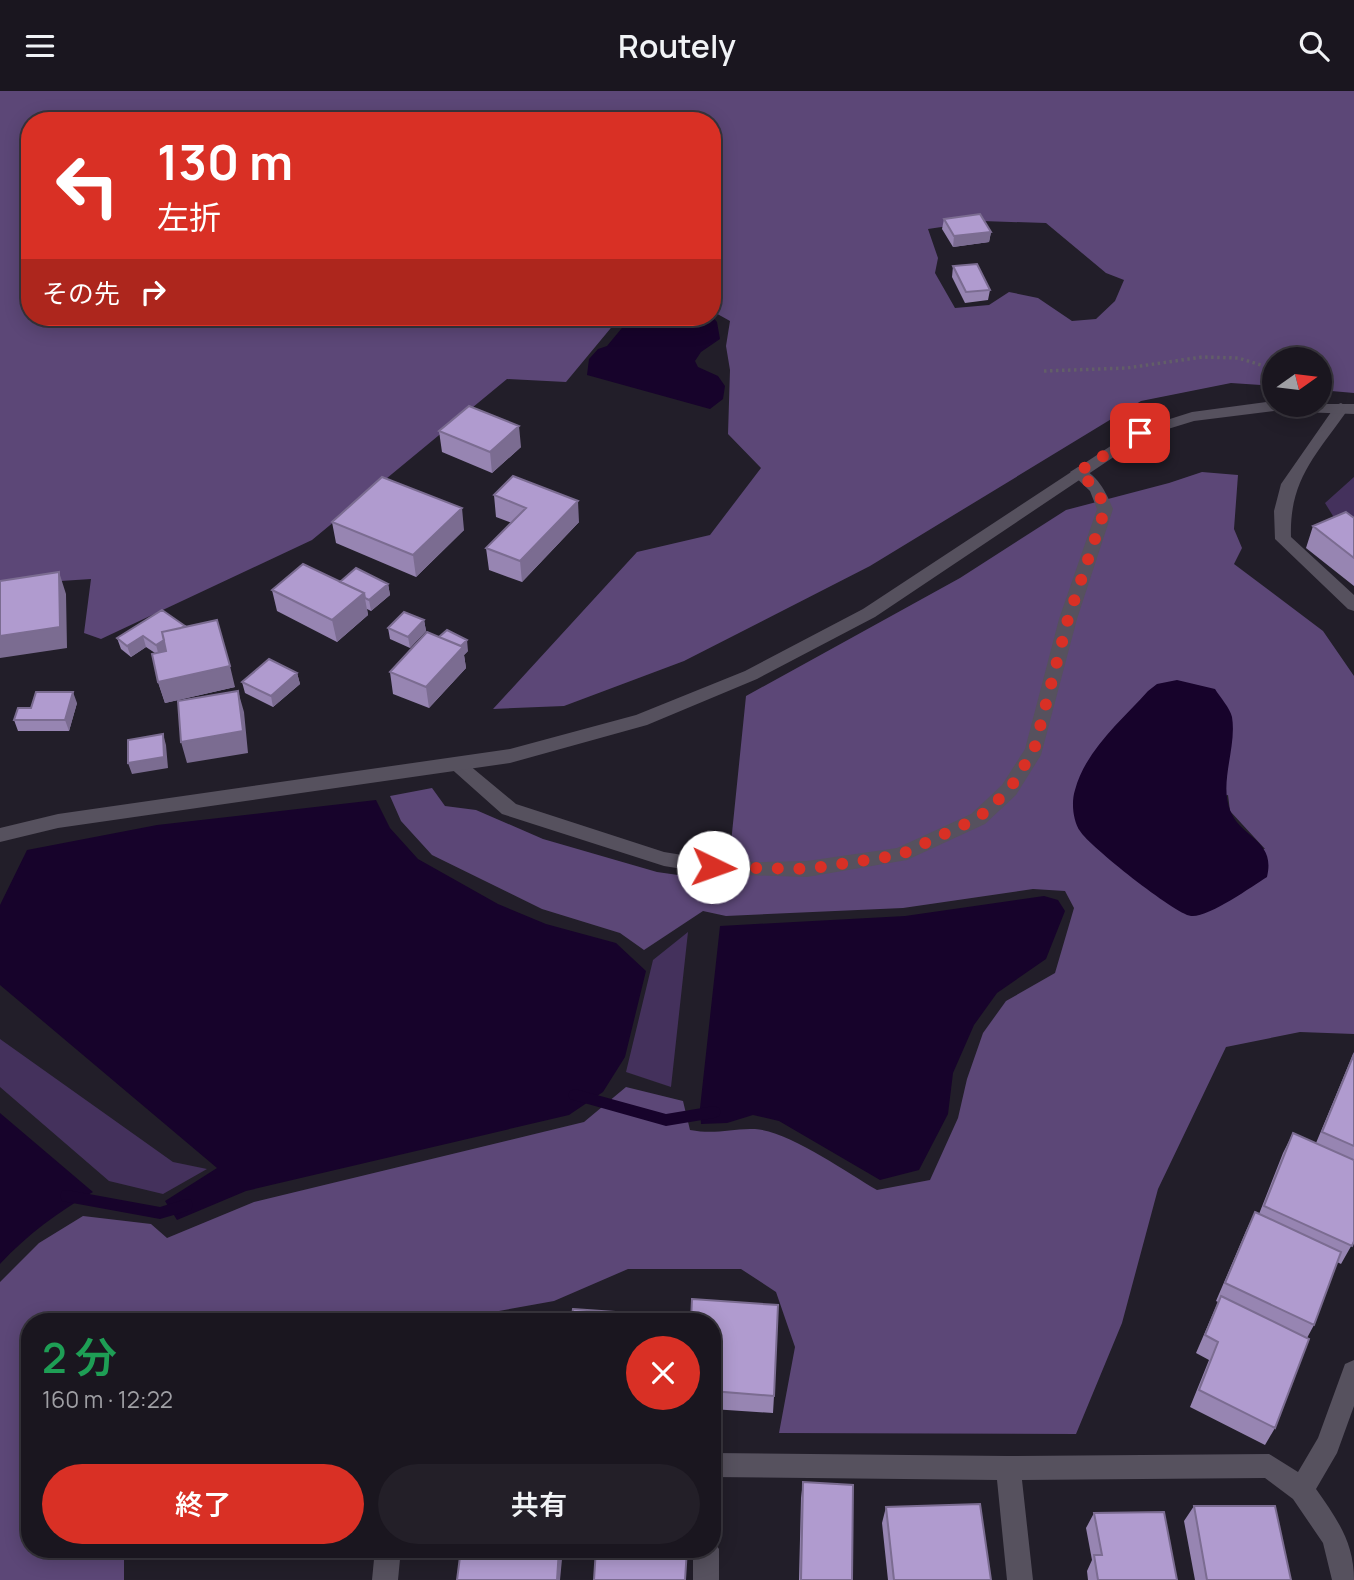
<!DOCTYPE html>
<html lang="ja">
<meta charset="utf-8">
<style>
:root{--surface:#1a161f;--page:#231f28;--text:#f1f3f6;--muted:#9f9fa4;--line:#38353d;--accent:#d93025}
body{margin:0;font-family:Manrope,"Noto Sans JP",sans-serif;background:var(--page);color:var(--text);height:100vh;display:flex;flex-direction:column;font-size:26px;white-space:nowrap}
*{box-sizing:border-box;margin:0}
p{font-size:23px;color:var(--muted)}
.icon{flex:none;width:38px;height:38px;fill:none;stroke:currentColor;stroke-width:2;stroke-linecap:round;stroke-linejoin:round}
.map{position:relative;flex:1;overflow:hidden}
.sheet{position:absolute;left:21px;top:1222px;width:700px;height:245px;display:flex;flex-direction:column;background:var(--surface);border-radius:28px;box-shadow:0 4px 18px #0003,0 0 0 2px var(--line)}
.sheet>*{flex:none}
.hud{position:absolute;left:21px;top:21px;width:700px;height:214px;border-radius:28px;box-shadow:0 4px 18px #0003,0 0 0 2px var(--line);background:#d93025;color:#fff;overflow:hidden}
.needle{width:46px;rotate:76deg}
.tools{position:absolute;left:1262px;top:256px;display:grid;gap:14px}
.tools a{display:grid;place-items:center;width:70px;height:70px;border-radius:50%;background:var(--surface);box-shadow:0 4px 18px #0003,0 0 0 2px var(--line);font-size:35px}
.pin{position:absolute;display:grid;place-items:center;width:60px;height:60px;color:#fff;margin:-30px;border-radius:14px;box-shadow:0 4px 10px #0006}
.me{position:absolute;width:77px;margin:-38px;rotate:93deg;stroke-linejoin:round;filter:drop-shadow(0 0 5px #0008)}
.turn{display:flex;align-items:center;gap:24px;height:147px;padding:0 21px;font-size:32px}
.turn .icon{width:91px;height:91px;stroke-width:2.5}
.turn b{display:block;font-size:49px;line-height:60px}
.then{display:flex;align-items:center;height:66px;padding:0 21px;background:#0003;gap:14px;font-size:26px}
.round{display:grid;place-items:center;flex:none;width:74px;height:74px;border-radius:37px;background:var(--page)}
.head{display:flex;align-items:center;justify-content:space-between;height:119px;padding:0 21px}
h1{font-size:42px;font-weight:600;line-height:52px;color:#1e9e55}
.cta{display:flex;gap:14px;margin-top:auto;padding:14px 21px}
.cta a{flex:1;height:80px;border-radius:42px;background:var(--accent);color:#fff;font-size:28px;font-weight:600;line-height:80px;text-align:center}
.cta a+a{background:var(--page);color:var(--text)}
header{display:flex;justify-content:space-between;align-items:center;height:91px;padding:0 21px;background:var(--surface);font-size:32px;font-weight:600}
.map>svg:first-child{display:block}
</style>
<header><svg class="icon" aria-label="menu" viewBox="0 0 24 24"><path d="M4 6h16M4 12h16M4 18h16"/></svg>Routely<svg class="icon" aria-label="search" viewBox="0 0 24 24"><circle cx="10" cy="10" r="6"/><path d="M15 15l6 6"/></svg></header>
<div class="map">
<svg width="1354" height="1489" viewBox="0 0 1354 1489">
<rect width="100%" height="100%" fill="#221e29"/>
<path fill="#44315c" d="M1354,386V436L1333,425L1325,412Z
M688,841L671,996L626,981L653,869Z
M0,948L173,1071L207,1078L163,1103L109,1090L0,996Z"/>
<path fill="#5c4777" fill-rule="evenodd" d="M0,0H1354V302L1320,299V268H1274V295L1231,292L1141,310L870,475L684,570L564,615L493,618L637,461L710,444L761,377L728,343L730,279L726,255L730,230L712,220V30H30V226H620L566,291L507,288L312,449L101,548L84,542L91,488L0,494ZM982,130L1046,132L1106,182L1124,189L1115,210L1096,228L1072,230L1038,207L1009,201L989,214L955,217L935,182L938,167L928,138Z
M1202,381L1238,384L1234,438L1242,457L1234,473L1323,540L1354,585V943L1300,941L1226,956L1158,1098L1122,1232L1076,1343L779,1342L795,1256L776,1201L741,1178H628L554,1210L443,1230H30V1458H124V1489H0V1191L39,1152L83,1125L151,1133L167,1147L254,1111L584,1031L626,996L683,1010L690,1039C717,1044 731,1037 755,1038C789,1040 846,1081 877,1099L930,1089L958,1027L967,988L983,942L1006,910L1055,882L1074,817L1065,800L1033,798L903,817L726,825L703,820L644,859L620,842L542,818L432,764L401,730L390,705L432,697L445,715L476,719L543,748L657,781L727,791L746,605L960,487L1066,419L1169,392ZM1228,704L1230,720L1265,758L1078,738Z"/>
<path fill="#17032b" d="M712,225L717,231L720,248L701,261L695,270L698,276L718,285L725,295L723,308L710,318L587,284L589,268L598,258L607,255L631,226Z
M1177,589L1215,598C1220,606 1230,617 1232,626C1237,656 1219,691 1230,719C1241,748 1276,748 1267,786C1251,796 1208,827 1191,825C1175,823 1089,755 1080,740C1073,730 1071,711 1075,699C1085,660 1122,629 1148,600L1157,593Z
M376,709L390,737L418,768L498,813L546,833L616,852L646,880L625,966L603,1001L569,1024L246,1100L177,1129L165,1110L217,1077L0,894V814L27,759L157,734Z
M1044,805L1058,809L1065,820L1046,868L997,902L974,934L953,982L948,1023L919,1079L880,1089L779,1030L753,1024L727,1032L701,1033L700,1017L720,835L905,825Z
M0,1022L93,1101C58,1121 28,1143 0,1173Z"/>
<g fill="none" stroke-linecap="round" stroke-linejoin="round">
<path fill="#17032b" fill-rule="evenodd" d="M575,998L666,1023L714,1015L719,1017L721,1021L719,1025L714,1027L666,1035L570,1008L568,1004L570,1000Z
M67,1099L160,1116L186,1108L191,1109L193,1114L191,1119L160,1128L67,1111L62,1110L60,1105L62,1100Z"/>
<path stroke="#625e68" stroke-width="3.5" stroke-dasharray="2.5 3.5" stroke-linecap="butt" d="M1044,280L1127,277L1202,266L1238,267L1274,278"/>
<path fill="#56515e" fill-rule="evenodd" d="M1341,312L1349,317C1317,363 1289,388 1291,446L1354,504V520L1348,518L1275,448L1274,420L1281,393L1336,314Z
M1078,376C1097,382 1106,401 1113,418L1077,528L1041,664L1016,704L985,733L907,769L807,786L713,783L664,775L502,723L447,674L449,669H463L516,713L664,761L713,769L760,771L807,770L897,757L971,723L1002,694L1025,658L1059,528L1097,418L1090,400L1070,381Z
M1354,1269V1315L1337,1362L1316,1398C1337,1428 1354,1451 1354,1489H1332L1323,1452L1293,1408L1265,1387L1022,1389L1033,1489H1007L997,1389L712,1386V1362L1008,1365L1269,1363L1298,1381L1318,1347L1345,1273Z
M712,1448L719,1458V1489H693V1458H712Z
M375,1458H401L398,1489H372Z"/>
<path fill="#56515e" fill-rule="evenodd" d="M1274,310V313H1354V323L1274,320L1194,330L1145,345L875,526L757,588L647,634L510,672L58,737L0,751V737L58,723L510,658L636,624L745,580L863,518L1135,339L1192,321Z"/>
</g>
<path fill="#9785b2" d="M944,128L991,141L989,151L953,156L942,138Z
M953,175L990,199L988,209L965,212L952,186Z
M439,340L521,356L492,382L442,361Z
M494,404L579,431L522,491L489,479L486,457L512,432L496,426Z
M1354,427V495L1306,457L1313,435Z
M332,431L464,439L416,486L336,452Z
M340,491L388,493L390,504L371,520L367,518L368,524L337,551L277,520L272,499Z
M424,529L426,540L410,557L390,548L388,537Z
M185,535L235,596L165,612L158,591L155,562L146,556L131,566L121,558L117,547Z
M468,560L464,564L466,577L429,617L393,603L390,581Z
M297,582L300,593L273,616L245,602L242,591Z
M77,612L69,640H18L14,629L31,617Z
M1354,961V1150L1341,1173L1337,1171L1314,1234L1307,1247L1275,1337L1265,1354L1190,1316L1209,1269L1196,1262L1218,1211L1216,1210L1246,1140L1255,1121L1259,1123L1283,1062L1293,1042L1316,1052Z
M712,1230L774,1305L773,1322L712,1318Z
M803,1391L852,1489H799L801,1407Z
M1194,1415L1291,1489H1195L1184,1430Z
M886,1416L991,1489H888L882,1432Z
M1094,1422L1177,1489H1088L1087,1480L1092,1469L1086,1437Z"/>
<path fill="#7b6c91" d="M991,141L989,151L953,156L954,145Z
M519,335L521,356L492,382L490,361Z
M578,410L579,431L522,491L520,470Z
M462,417L464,439L416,486L413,464Z
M59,481L66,503L67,557L0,567V545Z
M388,493L390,504L371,520L369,509Z
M364,502L368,524L337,551L332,529Z
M424,529L426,540L410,557L408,546Z
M185,535L188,546L159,565L156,554Z
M143,545L146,556L131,566L127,555Z
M467,549L468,560L464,564L466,577L429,617L426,596L458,558Z
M230,575L235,596L165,612L158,591Z
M297,582L300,593L273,616L271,605Z
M238,600L244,621L248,662L187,672L181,651Z
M73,601L77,612L69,640L65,629Z
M163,643L166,654L168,677L132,683L128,672Z
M559,1458H563L560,1489H557Z"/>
<path fill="#b09bcf" stroke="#7b6c91" stroke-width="2" d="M980,123L991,141L954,145L944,128Z
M977,173L990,199L966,201L953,175Z
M469,315L519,335L490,361L439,340Z
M513,385L578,410L520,470L486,457L526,417L494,404Z
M382,386L462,417L413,464L332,431Z
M1346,421L1354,427V467L1313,435Z
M303,473L364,502L332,529L272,499Z
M356,477L388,493L369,509L365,507L364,502L340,491Z
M59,481L60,536L0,545V490Z
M162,519L185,535L181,537L162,541L164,549L156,554L143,545L127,555L117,547Z
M404,521L424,529L408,546L388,537Z
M217,529L230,575L158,591L152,563L166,560L162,541Z
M447,539L467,549L461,555L439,546Z
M427,541L463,556L426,596L390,581Z
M269,568L297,582L271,605L242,591Z
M238,600L243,640L181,651L178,610Z
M36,601H73L65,629H14L18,617H31Z
M163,643L164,666L128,672V649Z
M1354,963V1055L1322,1041Z
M1293,1042L1354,1069V1150L1352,1155L1264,1115Z
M1255,1121L1341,1161L1314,1234L1225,1192Z
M1221,1205L1309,1248L1275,1337L1199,1299L1218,1251L1205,1244Z
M692,1208L778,1214L774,1305L712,1300V1230H691Z
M573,1218L657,1224L656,1230H571Z
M803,1391L853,1394L852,1489H801Z
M980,1413L991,1489H894L886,1416Z
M1194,1415H1275L1291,1489H1207Z
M1164,1421L1177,1489H1098L1094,1464H1102L1094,1422Z
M461,1458H559L557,1489H457Z
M596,1458H687L685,1489H594Z"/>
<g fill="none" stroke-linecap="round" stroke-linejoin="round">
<path stroke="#d93025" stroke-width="12" stroke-dasharray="0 21.6" d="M713,776L807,778L900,764L978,727L1009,699L1034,659L1068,528L1105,418L1097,398L1078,381L1140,342"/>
</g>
</svg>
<div class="tools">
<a><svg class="needle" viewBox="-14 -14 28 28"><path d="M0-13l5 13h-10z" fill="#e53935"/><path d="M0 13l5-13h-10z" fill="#9f9fa4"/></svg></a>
</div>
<div class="pin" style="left:1140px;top:342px;background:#d93025"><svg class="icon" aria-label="arrive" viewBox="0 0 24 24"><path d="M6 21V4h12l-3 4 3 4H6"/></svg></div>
<svg class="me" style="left:713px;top:776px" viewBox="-20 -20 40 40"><circle r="19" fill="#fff"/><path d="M0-13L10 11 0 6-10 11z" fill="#d93025"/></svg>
<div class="hud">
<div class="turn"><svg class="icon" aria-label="left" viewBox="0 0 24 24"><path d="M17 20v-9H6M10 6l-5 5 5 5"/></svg><div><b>130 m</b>左折</div></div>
<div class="then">その先<svg class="icon" aria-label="right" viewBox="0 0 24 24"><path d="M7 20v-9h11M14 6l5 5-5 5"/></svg></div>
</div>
<section class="sheet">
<div class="head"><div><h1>2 分</h1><p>160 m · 12:22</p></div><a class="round" style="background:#d93025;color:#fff"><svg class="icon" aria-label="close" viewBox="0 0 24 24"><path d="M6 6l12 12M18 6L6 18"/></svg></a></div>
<div class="cta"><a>終了</a><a>共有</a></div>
</section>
</div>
